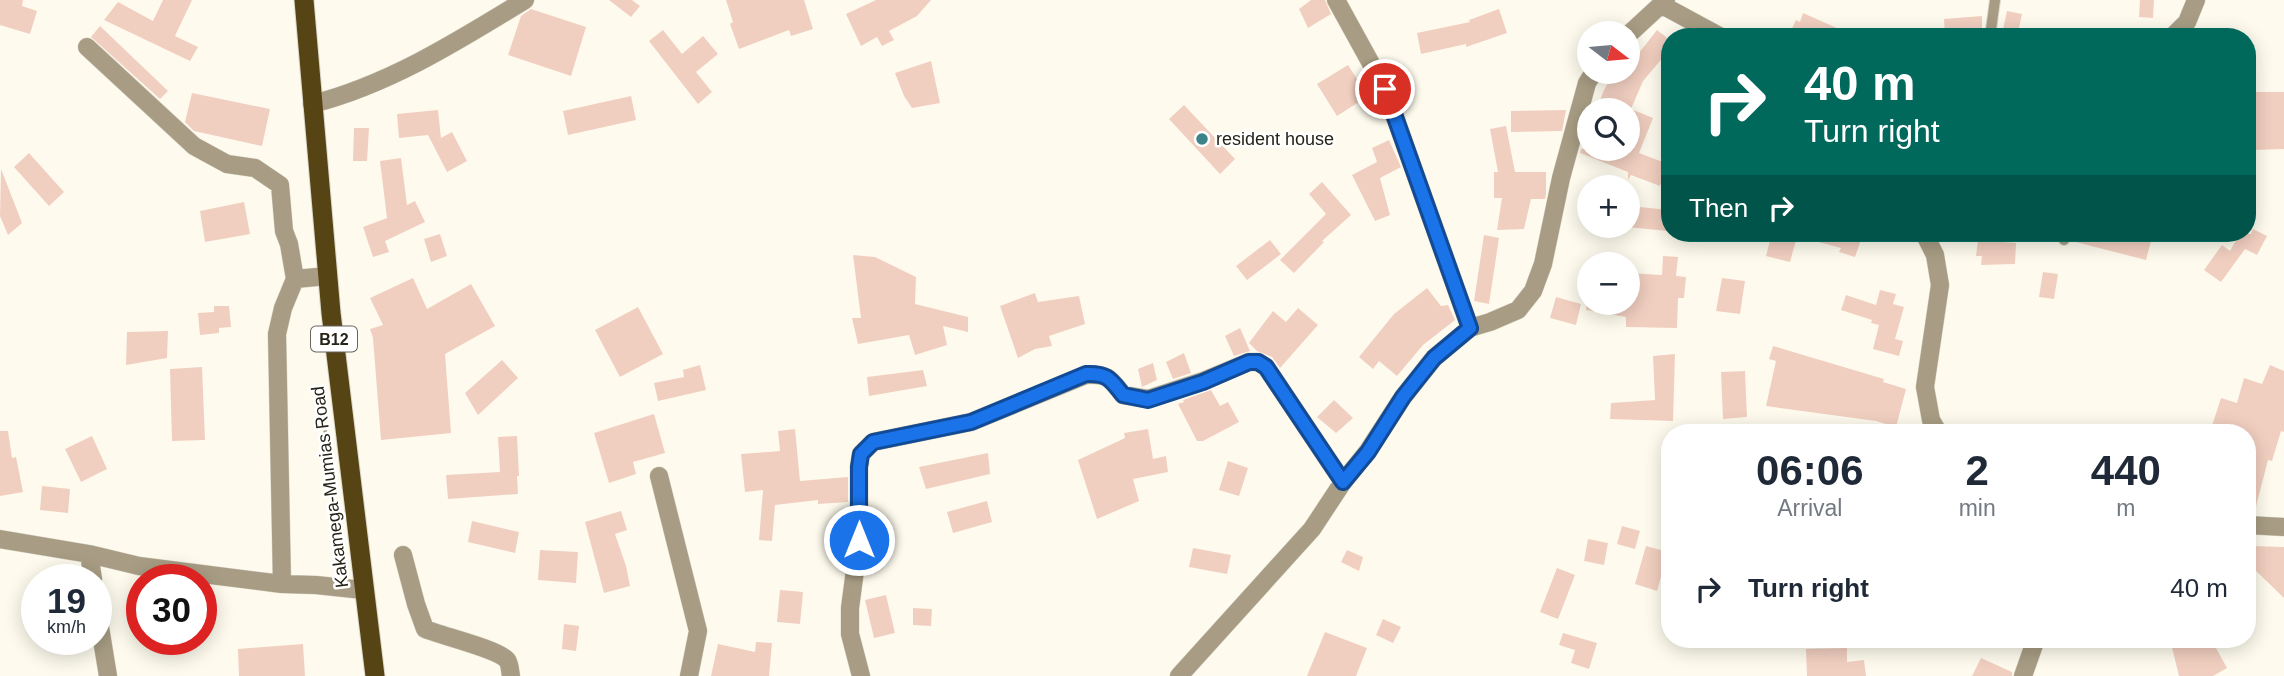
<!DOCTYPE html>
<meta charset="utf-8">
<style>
:root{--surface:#fff;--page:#f6f6f7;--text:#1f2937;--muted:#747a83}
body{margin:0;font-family:Arial,sans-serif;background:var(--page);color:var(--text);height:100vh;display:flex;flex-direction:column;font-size:26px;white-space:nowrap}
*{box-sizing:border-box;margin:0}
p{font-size:23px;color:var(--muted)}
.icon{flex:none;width:38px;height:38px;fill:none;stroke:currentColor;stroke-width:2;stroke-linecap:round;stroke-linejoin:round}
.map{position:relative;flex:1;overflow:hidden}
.details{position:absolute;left:1661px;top:424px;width:595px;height:224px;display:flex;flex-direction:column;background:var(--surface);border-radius:28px;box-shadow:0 4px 18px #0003}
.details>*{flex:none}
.banner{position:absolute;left:1661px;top:28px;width:595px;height:214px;border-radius:28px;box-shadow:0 4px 18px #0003;background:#00695c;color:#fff;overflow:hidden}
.needle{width:46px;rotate:106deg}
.tools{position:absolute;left:1577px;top:21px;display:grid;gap:14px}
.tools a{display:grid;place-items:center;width:63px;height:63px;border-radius:50%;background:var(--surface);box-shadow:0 4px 18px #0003;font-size:35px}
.speed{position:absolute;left:21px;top:564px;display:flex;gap:14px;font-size:35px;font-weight:700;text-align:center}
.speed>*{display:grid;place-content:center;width:91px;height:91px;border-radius:50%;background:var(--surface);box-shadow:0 4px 18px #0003;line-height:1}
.speed small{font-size:18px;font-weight:400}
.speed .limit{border:10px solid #d22;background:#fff;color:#111}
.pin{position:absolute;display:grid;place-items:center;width:60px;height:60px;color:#fff;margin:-30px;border:4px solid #fff;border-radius:50%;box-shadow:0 2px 7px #0007}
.me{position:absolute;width:77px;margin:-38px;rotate:0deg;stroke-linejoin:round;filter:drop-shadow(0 0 5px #0008)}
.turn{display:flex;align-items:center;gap:24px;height:147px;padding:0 28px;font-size:32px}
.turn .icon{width:91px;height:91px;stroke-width:2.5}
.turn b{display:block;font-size:49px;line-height:60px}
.then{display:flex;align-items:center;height:66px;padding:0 28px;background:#0003;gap:14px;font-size:26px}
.eta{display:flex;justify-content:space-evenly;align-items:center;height:119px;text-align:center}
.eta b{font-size:42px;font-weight:600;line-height:49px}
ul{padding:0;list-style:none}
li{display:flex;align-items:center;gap:21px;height:91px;padding:0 28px}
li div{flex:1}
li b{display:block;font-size:26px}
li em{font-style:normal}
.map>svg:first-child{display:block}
</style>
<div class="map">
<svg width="2284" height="676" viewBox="0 0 2284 676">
<rect width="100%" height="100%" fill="#fefbee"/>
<path fill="#f1cfc0" d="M0,0H23L22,6L37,11L30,34L0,25Z
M163,0H192L175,36L198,47L190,61L104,20L118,2L153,21Z
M609,0H632L640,6L631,17Z
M726,0H804L813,29L791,36L789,30L739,49L730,24L733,22Z
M876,0H931L917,16L889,31L894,40L882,46L877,37L861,46L846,14Z
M1311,0H1325L1331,14L1308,28L1299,9Z
M2140,0H2154L2153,18L2139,17Z
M531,9L586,27L571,76L508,55L521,16Z
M1499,9L1507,33L1466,47V44L1421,54L1417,33L1470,22L1469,20Z
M2007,11L2022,14L2017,37L2002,34Z
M1803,13L1857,37H1788L1796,20L1800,22Z
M1982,16V37H1945L1944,19Z
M100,26L168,91L160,99L91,37Z
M663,30L682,54L703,36L718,54L696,72L712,92L698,104L649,41Z
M1657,30L1670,40V49L1643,81L1631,109L1653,118L1639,153L1668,164L1660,186L1631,175L1628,180V172L1580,153L1581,149H1628V110H1597L1603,92L1614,72H1628V67Z
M931,61L940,103L912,108L904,96L895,73Z
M1348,65L1368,96L1337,116L1317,84Z
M2247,92H2284V149L2254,150L2253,128L2247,127Z
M192,93L270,109L262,146L194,131L185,122Z
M631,96L636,120L568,135L563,111Z
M1184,105L1235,159L1220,174L1169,119Z
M438,110L441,138L452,132L467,161L447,172L428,135L399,138L397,114Z
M1566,110L1562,131L1511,132V111Z
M1506,126L1515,172H1546V195L1545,199H1531L1524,229L1497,230L1502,198H1494V172H1498L1490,129Z
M354,128H369L367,161H353Z
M1389,140L1401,167L1380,178L1390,215L1375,221L1352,175L1377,162L1372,148Z
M29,153L64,192L49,206L14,167Z
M401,158L407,205L415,201L425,222L385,241L389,252L373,257L363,227L387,218L380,161Z
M1,169L22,223L8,235L0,216Z
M1322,182L1351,215L1322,241L1324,242L1294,273L1280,260L1326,214L1309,194Z
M244,202L250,234L205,242L200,211Z
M1630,206L1669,210L1667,231L1628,227Z
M2253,229L2267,236L2257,255L2245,249L2221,282L2204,270L2222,245L2230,251L2240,233L2251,234Z
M1772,233H1798L1790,262L1766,256Z
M1801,233H1850L1862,237L1855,257L1839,252L1841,248L1800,237Z
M2072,233H2153L2146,260L2072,241Z
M440,234L447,256L431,262L424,239Z
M1484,235L1499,238L1489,304L1474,301Z
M1270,240L1281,254L1247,280L1236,266Z
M1978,240L2016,243L2015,264L1981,265L1982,256H1976Z
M853,255L875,257L916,277L915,304L968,317V332L943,326L947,345L915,355L909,335L858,344L852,318H861Z
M1663,256L1678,257L1676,276L1686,277L1684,298H1678L1677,328L1626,327V317L1586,310L1587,303H1628V273L1662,275Z
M2043,272L2058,274L2054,299L2039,297Z
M413,278L427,309L471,284L495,326L445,354L451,433L381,440L373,338L370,329L383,325L370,298Z
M1722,278L1745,281L1740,314L1716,311Z
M1427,288L1441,306L1448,305L1455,320L1423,345L1397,376L1379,361L1373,369L1359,357L1394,314Z
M1880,290L1896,294L1893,304L1904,307L1895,339L1903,341L1899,356L1873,349L1879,325L1871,323L1872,320L1841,310L1846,295L1876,305Z
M1035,293L1038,302L1079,296L1085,324L1049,336L1052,346L1035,349L1018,358L1000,306Z
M1556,297L1581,304L1576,325L1550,318Z
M214,306H229L231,327L219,328V333L200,335L198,313L214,312Z
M638,307L663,354L620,377L595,330Z
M1298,308L1318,325L1280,368L1272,357L1257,351L1249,343L1273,311L1286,322Z
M1240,328L1250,351L1234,356L1225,336Z
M168,331L167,358L126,365L127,332Z
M1773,346L1884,379L1883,382L1906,389L1896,427L1876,421L1766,406L1776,361L1769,359Z
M1184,353L1191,373L1173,379L1166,362Z
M1675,354L1673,421L1610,419L1611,403L1655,400L1653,356Z
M502,360L518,378L478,415L465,393Z
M1153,363L1157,380L1142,387L1138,369Z
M700,365L706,390L658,401L654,383L684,377L683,370Z
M2270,365L2284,371V432L2281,431L2272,461L2268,460L2254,514H2247V432H2210L2221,398L2237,403L2244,378L2262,384Z
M202,367L205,440L172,441L170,369Z
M923,370L927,386L869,396L867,377Z
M1745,371L1747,417L1723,419L1721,372Z
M1211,390L1220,406L1228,402L1239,422L1203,441H1197L1178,404L1184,402L1183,400Z
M1334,400L1353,418L1336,433L1317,417Z
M654,414L665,453L633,462L636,474L609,483L594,433Z
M795,429L800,481L848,477V502L818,504V500L775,505L772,541L759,540L763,490L745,492L741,454L780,451L778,431Z
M1148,429L1153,459L1166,456L1168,472L1133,479L1139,501L1097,519L1078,460L1125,438L1124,433Z
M0,431H8L12,458L16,457L23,492L0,496Z
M92,436L107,469L81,482L65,449Z
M517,436L519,476H517L518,494L448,499L446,475L500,472L498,437Z
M988,453L990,474L926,489L919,467Z
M1228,461L1248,468L1239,496L1219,490Z
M42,486L70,489L68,513L40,510Z
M987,501L992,522L953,533L947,512Z
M621,511L627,530L615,534L626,566L630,586L604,593L585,522Z
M472,521L519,532L515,553L468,542Z
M1622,526L1640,531L1635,549L1617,544Z
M1588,539L1608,543L1604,565L1584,561Z
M1646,546L1668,552L1657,591L1635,584Z
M2251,546L2284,547V598L2253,568Z
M1193,548L1231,555L1227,574L1189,567Z
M540,550L578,552L576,583L538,580Z
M1347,550L1363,557L1359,571L1341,562Z
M1557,568L1575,575L1558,619L1540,612Z
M780,590L803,592L800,624L777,622Z
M886,595L895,633L874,638L865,600Z
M913,608L932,609L931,626L913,625Z
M1383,619L1401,627L1393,643L1376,635Z
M564,624L579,626L576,651L562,649Z
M1325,632L1367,648L1356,676H1307Z
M1563,633L1597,643L1589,669L1571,663L1575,650L1559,645Z
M2170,639H2211L2227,668L2213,676H2179Z
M756,642L772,643L769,676H711L718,644L755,652Z
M303,644L305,676H239L238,649Z
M1847,648V662L1864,660L1866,676H1807L1806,649Z
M1981,658L2012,672V676H1972Z"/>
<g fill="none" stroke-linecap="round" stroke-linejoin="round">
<g stroke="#dbd8cc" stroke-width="12">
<path id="service" d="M1990,37L1995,0
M2064,240V233"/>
</g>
<g stroke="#dbd8cc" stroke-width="19">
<path id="minor" d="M1336,0L1385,89L1470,328
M1662,5L1721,37
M1628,35L1666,0
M2172,37L2187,22L2196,0
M87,47L194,146L227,164L255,168L280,185L284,231L289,244L295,279
M312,104C388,85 458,41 525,0
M1924,233L1935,255L1940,285L1925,387L1931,420L1938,432
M659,476L698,631L689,676
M2247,525L2284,527
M0,539L89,554L139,566L282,584L316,585L363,590
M89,554L93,579
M403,555L416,604L425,629C442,636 498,649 507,660C510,664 510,671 511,676
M282,584L277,334L283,308L295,279L328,276
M96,603L108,676
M861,676L850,634V608L859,540V467L861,454L873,442L971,422L1086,375C1108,373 1111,379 1123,395L1148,399L1203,381L1249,362H1258L1266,367L1343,482
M1179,676L1312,529L1343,482L1368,451L1403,397L1434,358L1470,328L1490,322L1518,310L1533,291L1543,264L1561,178L1587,83L1594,72
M2023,676L2036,639"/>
</g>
<g stroke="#dbd8cc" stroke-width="21">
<path id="trunk" d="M304,0L331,313L375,676"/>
</g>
<path stroke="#969386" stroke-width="3.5" stroke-dasharray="7 3.5" stroke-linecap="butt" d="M324,420L332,489"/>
<use href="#service" stroke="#a89d84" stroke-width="10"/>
<use href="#minor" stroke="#a89d84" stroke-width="18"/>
<use href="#trunk" stroke="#574414" stroke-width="19"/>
</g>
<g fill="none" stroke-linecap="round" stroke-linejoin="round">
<g stroke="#114b97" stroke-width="18">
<path id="route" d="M859,540V467L861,454L873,442L971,422L1086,374C1108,373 1111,380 1123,395L1148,400L1203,382L1249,362H1258L1266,367L1343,482L1368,452L1403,397L1434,358L1470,328L1385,89"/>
</g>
<use href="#route" stroke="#1a73e8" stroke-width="12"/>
</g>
<circle fill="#3b8389" stroke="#fff" stroke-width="2.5" cx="1202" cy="139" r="7"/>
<g text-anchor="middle" stroke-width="5" stroke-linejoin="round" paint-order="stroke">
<rect fill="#fff" stroke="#67655d" stroke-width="2" x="311" y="326.5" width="46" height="25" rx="5"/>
<g font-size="16" font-weight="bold" fill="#262317">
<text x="334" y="345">B12</text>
</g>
<g font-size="18" fill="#262317" stroke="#fff" text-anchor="start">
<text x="1216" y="145">resident house</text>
</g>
<g font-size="18" fill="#262317" stroke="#fff">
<text transform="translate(330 487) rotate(-97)" y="6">Kakamega-Mumias Road</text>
</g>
</g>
</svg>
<div class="tools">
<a><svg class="needle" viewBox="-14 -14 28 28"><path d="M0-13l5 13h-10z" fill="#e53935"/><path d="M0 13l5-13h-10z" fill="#747a83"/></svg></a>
<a><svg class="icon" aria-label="search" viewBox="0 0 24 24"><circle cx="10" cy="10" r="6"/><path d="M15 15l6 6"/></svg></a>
<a>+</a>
<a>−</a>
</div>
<div class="speed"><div>19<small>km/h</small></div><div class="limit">30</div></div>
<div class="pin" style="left:1385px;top:89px;background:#d93025"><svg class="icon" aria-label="arrive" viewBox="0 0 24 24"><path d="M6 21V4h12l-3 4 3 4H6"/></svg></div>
<svg class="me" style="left:859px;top:540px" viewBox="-20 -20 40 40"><circle r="17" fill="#1a73e8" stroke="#fff" stroke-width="3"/><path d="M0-11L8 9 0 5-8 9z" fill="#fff"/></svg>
<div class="banner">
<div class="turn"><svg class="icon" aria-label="right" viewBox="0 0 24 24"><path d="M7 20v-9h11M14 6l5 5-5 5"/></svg><div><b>40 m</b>Turn right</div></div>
<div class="then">Then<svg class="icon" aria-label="right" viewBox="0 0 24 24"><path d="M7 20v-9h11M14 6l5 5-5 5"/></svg></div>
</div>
<section class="details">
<div class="eta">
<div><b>06:06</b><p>Arrival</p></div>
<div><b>2</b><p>min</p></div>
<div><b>440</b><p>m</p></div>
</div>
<ul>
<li><svg class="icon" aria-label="right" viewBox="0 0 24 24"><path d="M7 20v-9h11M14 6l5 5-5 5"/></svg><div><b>Turn right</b></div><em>40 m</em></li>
</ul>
</section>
</div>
